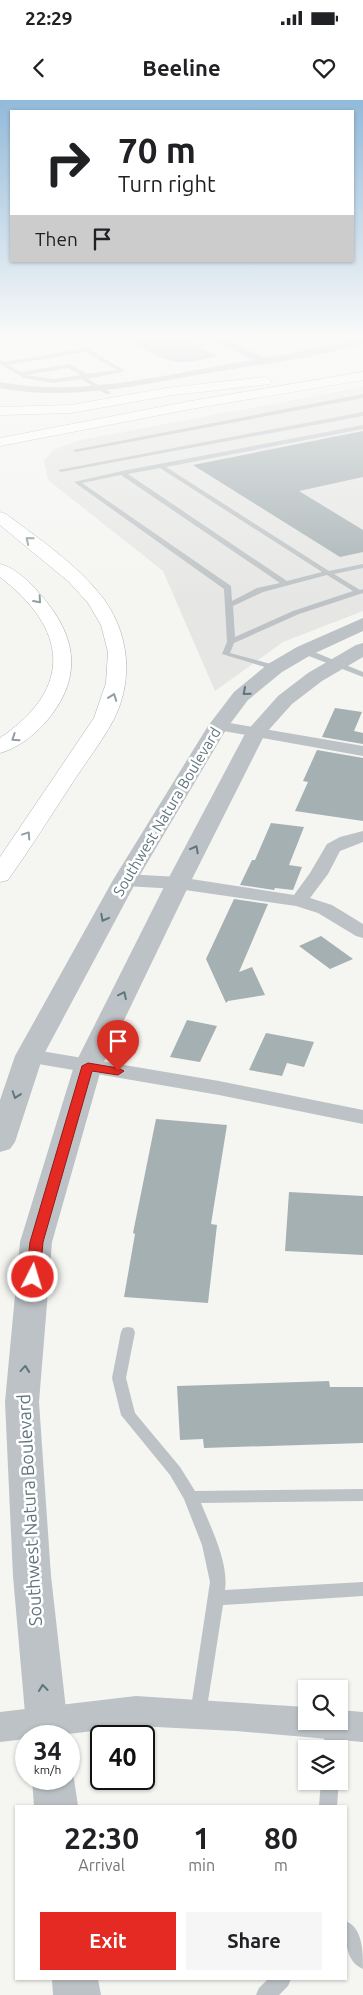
<!DOCTYPE html>
<style>
:root{--surface:#fff;--page:#f6f6f6;--text:#202124;--muted:#757577;--accent:#e42a23}
body{margin:0;font-family:Ubuntu,sans-serif;background:var(--page);color:var(--text);height:100vh;display:flex;flex-direction:column;font-size:19px;white-space:nowrap}
*{box-sizing:border-box;margin:0}
p{font-size:16px;color:var(--muted)}
.icon{flex:none;width:28px;height:28px;fill:none;stroke:currentColor;stroke-width:2;stroke-linecap:round;stroke-linejoin:round}
.map{position:relative;flex:1;overflow:hidden}
.side{position:absolute;left:15px;top:1705px;width:332px;height:175px;display:flex;flex-direction:column;background:var(--surface);border-radius:0px;box-shadow:0 1px 4px #0004}
.side>*{flex:none}
.guide{position:absolute;left:10px;top:10px;width:344px;height:152px;border-radius:0px;box-shadow:0 1px 4px #0004;background:#fff;color:var(--text);overflow:hidden}
.fabs{position:absolute;left:298px;top:1580px;display:grid;gap:10px}
.fabs a{display:grid;place-items:center;width:50px;height:50px;border-radius:0px;background:var(--surface);box-shadow:0 1px 4px #0004;font-size:25px}
.speed{position:absolute;left:15px;top:1625px;display:flex;gap:10px;font-size:25px;font-weight:700;text-align:center}
.speed>*{display:grid;place-content:center;width:65px;height:65px;border-radius:50%;background:var(--surface);box-shadow:0 1px 4px #0004;line-height:1}
.speed small{font-size:12px;font-weight:400}
.speed .limit{border:2px solid #111;border-radius:8px;background:#fff;color:#111}
.pin{position:absolute;display:grid;place-items:center;width:42px;height:42px;color:#fff;margin:-51px -21px;border-radius:50% 50% 50% 0;rotate:-45deg;box-shadow:0 0 5px #0007}
.pin .icon{rotate:45deg}
.me{position:absolute;width:55px;margin:-28px;rotate:5deg;stroke-linejoin:round;filter:drop-shadow(0 0 4px #0008)}
.turn{display:flex;align-items:center;gap:18px;height:105px;padding:0 25px;font-size:22px}
.turn .icon{width:65px;height:65px;stroke-width:2.5}
.turn b{display:block;font-size:35px;line-height:42px}
.then{display:flex;align-items:center;height:48px;padding:0 25px;background:#0003;gap:10px;font-size:19px}
.eta{display:flex;justify-content:space-evenly;align-items:center;height:85px;text-align:center}
.eta b{font-size:30px;font-weight:700;line-height:35px}
.action{display:flex;gap:10px;margin-top:auto;padding:10px 25px}
.action a{flex:1;height:58px;border-radius:0px;background:var(--accent);color:#fff;font-size:20px;font-weight:700;line-height:58px;text-align:center}
.action a+a{background:var(--page);color:var(--text)}
.status{display:flex;justify-content:space-between;align-items:center;height:35px;padding:0 25px;background:var(--surface);direction:ltr}
.status svg{height:14px;fill:currentColor}
header{display:flex;justify-content:space-between;align-items:center;height:65px;padding:0 25px;background:var(--surface);font-size:22px;font-weight:700}
.map>svg:first-child{display:block}
</style>
<div class="status"><b>22:29</b><svg viewBox="0 0 49 12"><path d="M0 12V9h3v3zM5 12V6h3v6zM10 12V3h3v9zM15 12V0h3v12zM26 1h20v11H26zM47 4h2v5h-2z"/></svg></div>
<header><svg class="icon" aria-label="back" viewBox="0 0 24 24"><path d="M15 5l-7 7 7 7"/></svg>Beeline<svg class="icon" aria-label="heart" viewBox="0 0 24 24"><path d="M12 20l-8-8c-3-5 5-10 8-4 3-6 11-1 8 4z"/></svg></header>
<div class="map">
<svg width="363" height="1895" viewBox="0 0 363 1895">
<rect width="100%" height="100%" fill="#f5f5f2"/>
<path fill="#e6e6e5" d="M363,287V511L283,542L215,591L163,471L48,380L44,361L53,350L80,340Z"/>
<path fill="#b1c4c4" d="M126,239H184L217,256C173,269 165,260 126,239Z"/>
<path fill="#a5b0b3" d="M363,331V377L299,391L363,430V452L340,457L193,365Z
M335,608L362,612L354,631L363,633V644L322,637Z
M317,650L363,658V721L295,711L308,682L303,681Z
M271,723L304,727L289,765L302,767L293,790L275,788L274,790L240,785L252,760H255Z
M234,799L268,804L239,872L252,867L265,895L228,901L226,903L206,859Z
M321,836L353,859L330,869L299,846Z
M187,920L217,926L200,962L170,957Z
M266,933L314,942L304,967L287,963L282,976L249,970Z
M156,1019L227,1025L211,1124L217,1125L208,1203L124,1197L135,1134L133,1133Z
M289,1092L363,1096V1155L285,1151Z
M329,1281L330,1287H363V1343L204,1348L203,1339L180,1340L177,1286Z"/>
<g fill="none" stroke-linecap="round" stroke-linejoin="round">
<g stroke="#b0b6b9" stroke-width="1">
<path id="primary" d="M363,272V280L191,309L0,346V338L191,301Z"/>
</g>
<g stroke="#afb5b8" stroke-width="1">
<path id="motorway" d="M265,277L272,281L270,284L166,296L71,313L0,315V307L71,305L166,288Z
M0,412L6,414C39,439 77,464 103,498C129,533 134,579 114,619C102,642 85,663 71,685C50,717 30,749 8,780L0,782V757L94,618L106,583L108,552L101,525L88,503L69,482L0,425Z
M0,464C14,467 30,482 39,493C78,536 84,579 44,624C33,636 16,649 0,653V638C74,588 68,529 0,477Z"/>
</g>
<path fill="#bcc2c5" fill-rule="evenodd" d="M87,248L125,271L88,279L110,292V294H106L81,279L53,283L24,278L0,264V260L4,262ZM86,252L117,270L87,274L69,264L21,272L8,265ZM68,268L81,275L53,279L26,275Z
M363,294V298L76,352L73,350Z
M363,312V316L61,372L58,370Z
M363,325V329L166,367L329,471L363,464V468L334,474L360,490L363,489V493L299,514L234,543L230,553L278,566V570H275L222,554L227,542L224,489L74,382L122,371ZM160,368L322,472L287,481L128,374ZM121,375L280,483L257,488L232,501L231,486L82,383ZM327,475L353,491L293,511L235,537L233,506L263,492Z
M301,549H307L363,572V577L301,553Z
M128,1227L133,1228L135,1232L126,1278L135,1313L180,1367L195,1391L363,1389V1401L201,1403C211,1428 229,1463 225,1490L363,1482V1496L223,1505L206,1614L204,1620L198,1622L192,1620L190,1614L210,1482L202,1445L184,1399L170,1375L121,1315L112,1278L121,1232L123,1228Z
M339,1619C343,1628 343,1644 339,1653V1649H323L326,1621H339Z
M321,1681H339L337,1706H319Z
M346,1821C363,1829 363,1851 363,1869C344,1861 346,1838 346,1821Z
M268,1879H291L288,1886L279,1895H256L259,1888Z"/>
<path fill="#bcc2c5" fill-rule="evenodd" d="M211,239H224L266,258L363,239V245C313,257 264,264 214,272C143,284 72,302 0,288V282C85,298 170,273 253,260Z
M218,621L363,646V656L212,629L210,626L212,623Z
M363,731V742L340,751L328,774L310,798L332,805L363,824V838L356,836L318,813L296,806L178,789L125,786L118,784L116,780L118,776L125,774L178,777L294,795L310,773L327,744L340,737Z
M29,949L219,981L363,1010V1024L219,995L21,961L18,956L21,951Z
M136,1596L306,1607V1621H339V1610L363,1612V1642L236,1631L136,1626L51,1636H26V1639L0,1642V1612Z"/>
<path fill="#bcc2c5" fill-rule="evenodd" d="M363,518V531L311,555L282,572L248,600L227,628L137,780L43,956L15,1042L10,1049L0,1052V1000L15,956L113,780L208,626L234,592L268,564L297,547Z
M363,543V557L322,581L292,604L265,634L190,783L102,966L52,1142L39,1302L51,1476L69,1636H27L13,1476L5,1302L20,1142L74,966L166,783L246,632L278,596L308,573L356,545Z
M69,1666L74,1679L78,1706H34L32,1679H69Z
M52,1879H98L101,1895H53Z"/>
<use href="#primary" fill="#fff" fill-rule="evenodd"/>
<use href="#motorway" fill="#fff" fill-rule="evenodd"/>
</g>
<defs><path id="oneway-chevron" d="M-2-3.5L2.5 0L-2 3.5" fill="none" stroke-width="1.6" stroke-linecap="round" stroke-linejoin="round" transform="scale(1.25)"/></defs>
<g stroke="#909fa4">
<use href="#oneway-chevron" transform="translate(29 440) rotate(-141)"/>
<use href="#oneway-chevron" transform="translate(38 500) rotate(48)"/>
<use href="#oneway-chevron" transform="translate(113 597) rotate(-70)"/>
<use href="#oneway-chevron" transform="translate(15 638) rotate(146)"/>
<use href="#oneway-chevron" transform="translate(27 735) rotate(-56)"/>
</g>
<g stroke="#60767d">
<use href="#oneway-chevron" transform="translate(246 592) rotate(139)"/>
<use href="#oneway-chevron" transform="translate(195 749) rotate(-62)"/>
<use href="#oneway-chevron" transform="translate(104 818) rotate(118)"/>
<use href="#oneway-chevron" transform="translate(123 895) rotate(-64)"/>
<use href="#oneway-chevron" transform="translate(16 995) rotate(109)"/>
<use href="#oneway-chevron" transform="translate(25 1269) rotate(-85)"/>
<use href="#oneway-chevron" transform="translate(43 1588) rotate(-96)"/>
</g>
<linearGradient id="sky" x2="0" y2="1"><stop stop-color="#92bada"/><stop offset="0.47" stop-color="#fafaf9"/><stop offset="1" stop-color="#fafaf9" stop-opacity="0"/></linearGradient>
<rect width="363" height="504" fill="url(#sky)"/>
<path fill="#e42a23" stroke="#941b17" d="M88,963L118,968L124,971L118,975L92,971L43,1142L40,1177L38,1181H28L26,1177L30,1142L82,966Z"/>
<g text-anchor="middle" stroke-width="5" stroke-linejoin="round" paint-order="stroke">
<g font-size="15" fill="#60767d" stroke="#fff">
<text transform="translate(167 712) rotate(-59)" y="5">Southwest Natura Boulevard</text>
</g>
<g font-size="18" fill="#60767d" stroke="#fff">
<text transform="translate(30 1410) rotate(-93)" y="6">Southwest Natura Boulevard</text>
</g>
</g>
</svg>
<div class="fabs">
<a><svg class="icon" aria-label="search" viewBox="0 0 24 24"><circle cx="10" cy="10" r="6"/><path d="M15 15l6 6"/></svg></a>
<a><svg class="icon" aria-label="layers" viewBox="0 0 24 24"><path d="M12 4l9 5-9 5-9-5zM3 14l9 5 9-5"/></svg></a>
</div>
<div class="speed"><div>34<small>km/h</small></div><div class="limit">40</div></div>
<div class="pin" style="left:118px;top:971px;background:#d93025"><svg class="icon" aria-label="arrive" viewBox="0 0 24 24"><path d="M6 21V4h12l-3 4 3 4H6"/></svg></div>
<svg class="me" style="left:33px;top:1177px" viewBox="-20 -20 40 40"><circle r="17" fill="#e42a23" stroke="#fff" stroke-width="3"/><path d="M0-11L8 9 0 5-8 9z" fill="#fff"/></svg>
<div class="guide">
<div class="turn"><svg class="icon" aria-label="right" viewBox="0 0 24 24"><path d="M7 20v-9h11M14 6l5 5-5 5"/></svg><div><b>70 m</b>Turn right</div></div>
<div class="then">Then<svg class="icon" aria-label="arrive" viewBox="0 0 24 24"><path d="M6 21V4h12l-3 4 3 4H6"/></svg></div>
</div>
<section class="side">
<div class="eta">
<div><b>22:30</b><p>Arrival</p></div>
<div><b>1</b><p>min</p></div>
<div><b>80</b><p>m</p></div>
</div>
<div class="action"><a>Exit</a><a>Share</a></div>
</section>
</div>
